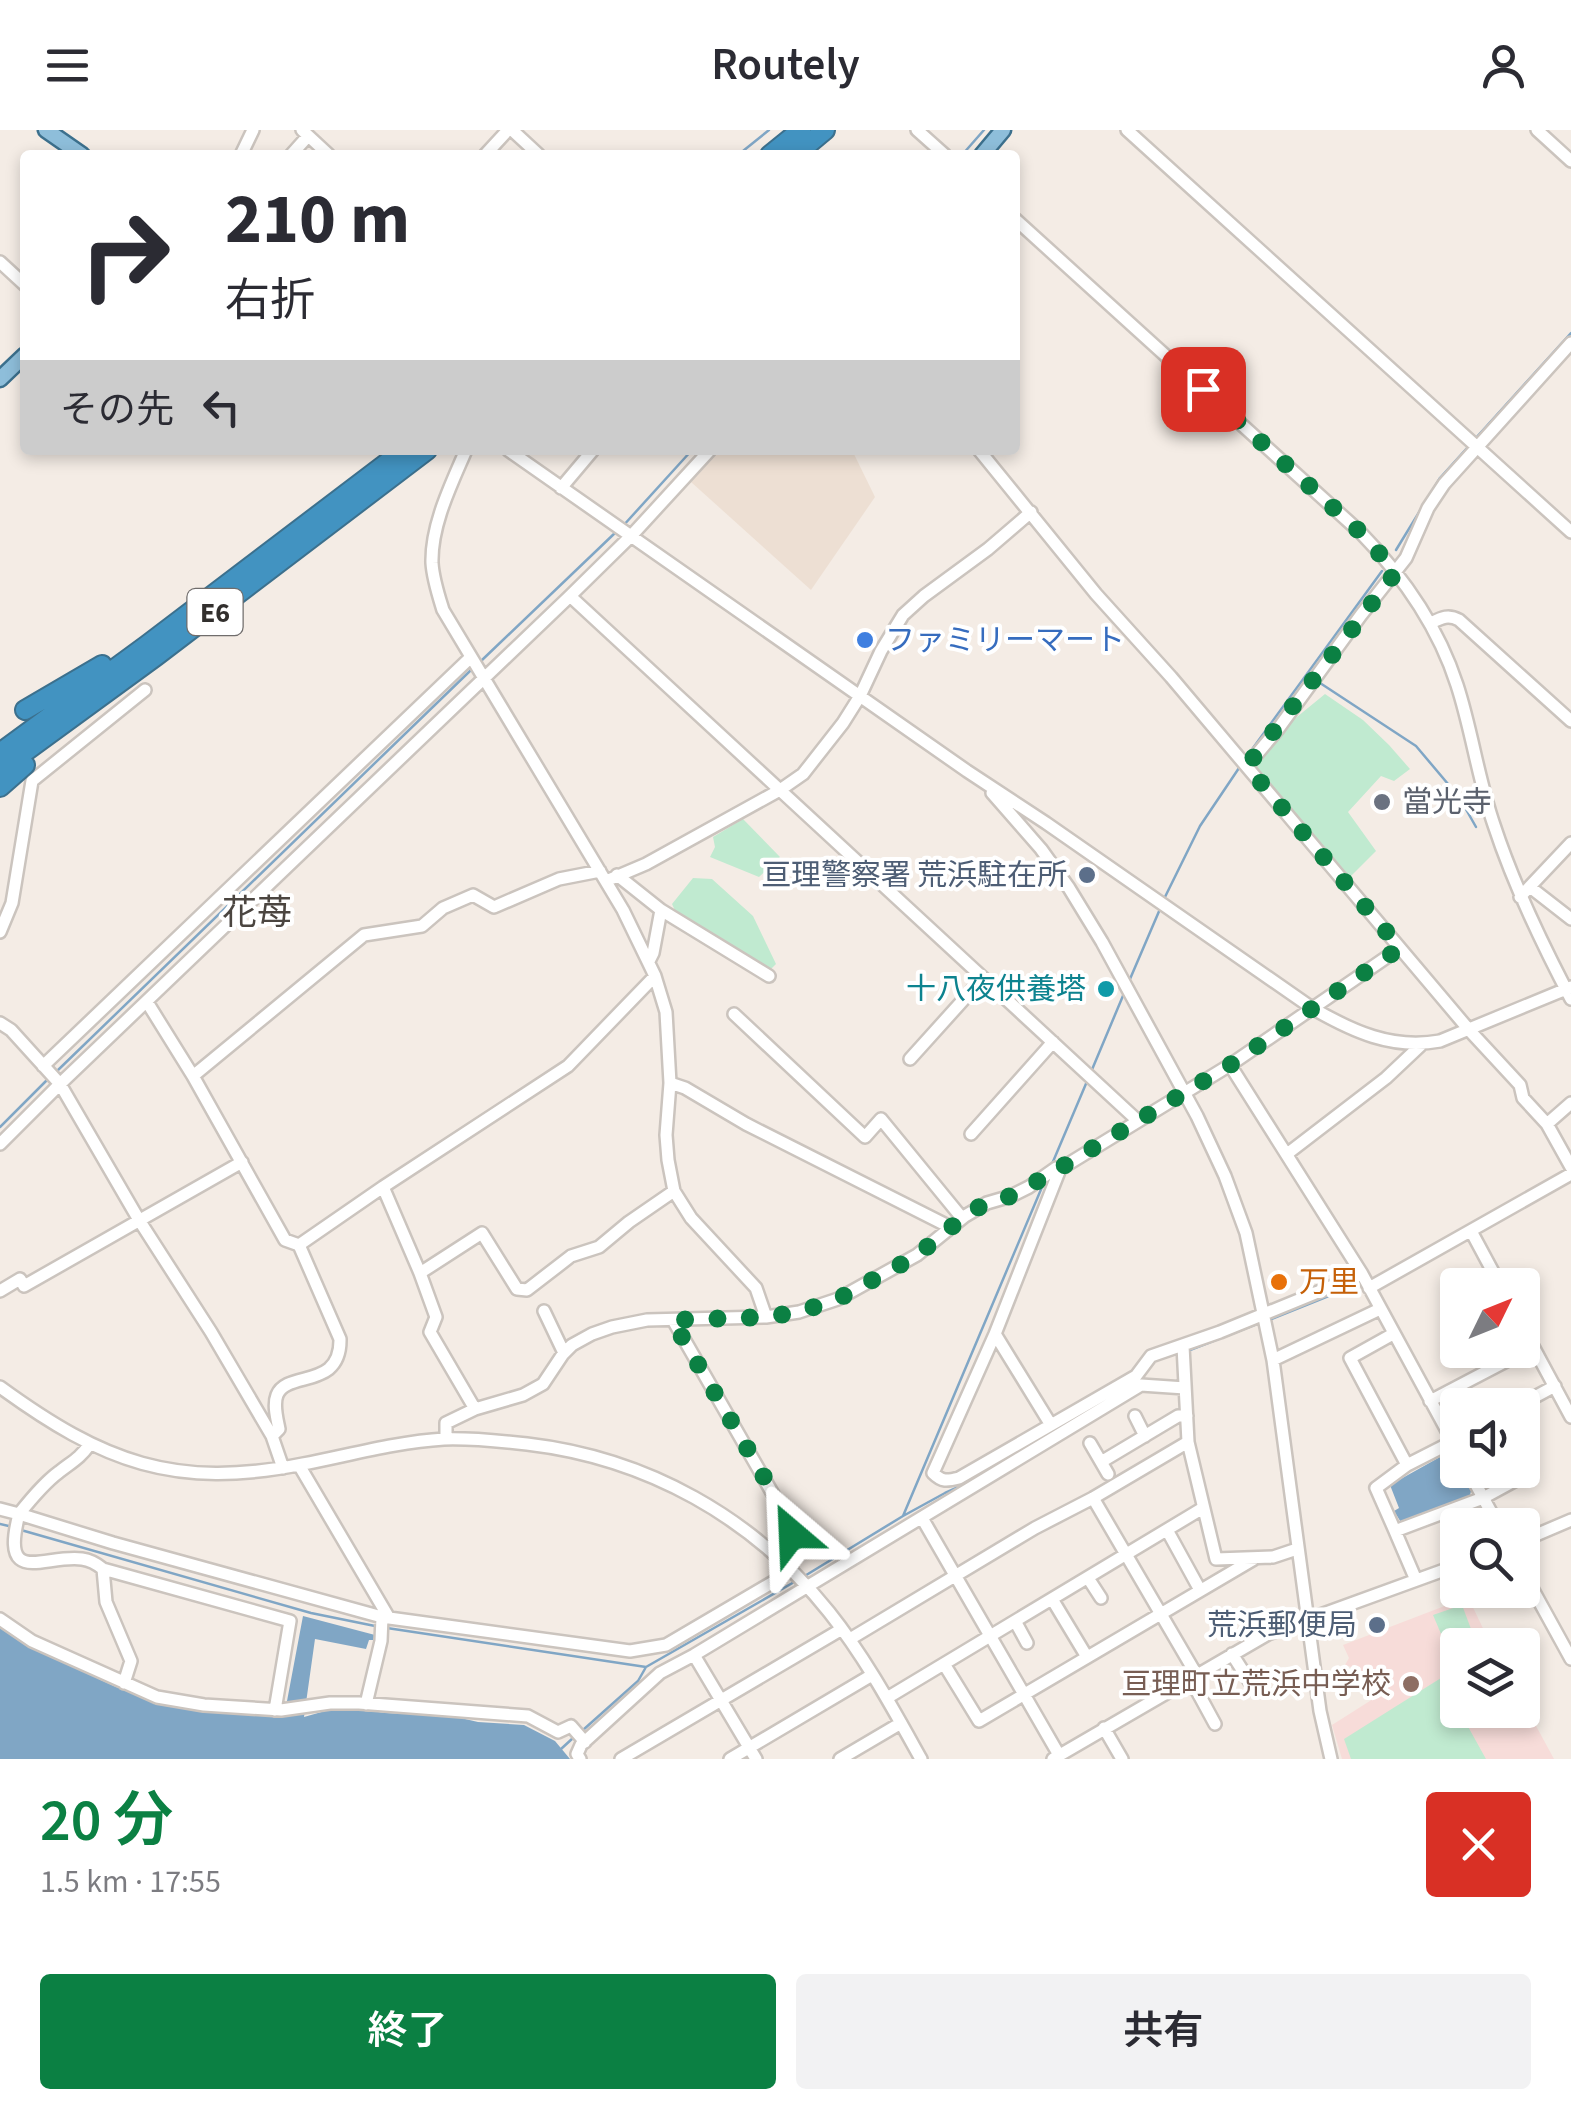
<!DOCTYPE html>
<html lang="ja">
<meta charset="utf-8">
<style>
:root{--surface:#fff;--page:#f2f2f3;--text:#2b2b33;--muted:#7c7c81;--accent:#0b8043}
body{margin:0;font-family:"Source Sans 3","Noto Sans JP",sans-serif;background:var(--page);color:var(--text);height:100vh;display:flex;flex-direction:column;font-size:38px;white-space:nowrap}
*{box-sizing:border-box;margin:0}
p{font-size:32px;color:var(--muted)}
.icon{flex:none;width:55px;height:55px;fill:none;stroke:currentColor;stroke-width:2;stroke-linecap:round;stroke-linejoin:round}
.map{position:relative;height:1629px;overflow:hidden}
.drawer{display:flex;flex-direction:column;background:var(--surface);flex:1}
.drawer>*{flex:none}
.guide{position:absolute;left:20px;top:20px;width:1000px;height:305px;border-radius:10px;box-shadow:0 5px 15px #0003;background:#fff;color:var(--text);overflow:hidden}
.needle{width:65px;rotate:47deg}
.buttons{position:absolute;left:1440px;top:1138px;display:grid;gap:20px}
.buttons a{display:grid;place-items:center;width:100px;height:100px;border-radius:10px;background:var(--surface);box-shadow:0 5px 15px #0003;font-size:50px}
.pin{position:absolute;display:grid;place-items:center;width:85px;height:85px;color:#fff;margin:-42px;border-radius:20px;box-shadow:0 5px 15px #0006}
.me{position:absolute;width:110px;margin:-55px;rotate:334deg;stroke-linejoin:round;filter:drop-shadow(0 0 8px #0008)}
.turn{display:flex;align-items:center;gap:35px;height:210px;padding:0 40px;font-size:45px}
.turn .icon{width:130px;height:130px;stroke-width:2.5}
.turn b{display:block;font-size:70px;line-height:85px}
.then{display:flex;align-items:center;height:95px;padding:0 40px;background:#0003;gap:20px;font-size:38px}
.round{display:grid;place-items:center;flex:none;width:105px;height:105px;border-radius:10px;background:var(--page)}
.headline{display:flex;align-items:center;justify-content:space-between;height:170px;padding:0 40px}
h1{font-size:60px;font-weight:600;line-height:75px;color:var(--accent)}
.primary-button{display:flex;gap:20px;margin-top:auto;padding:20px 40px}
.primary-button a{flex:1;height:115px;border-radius:10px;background:var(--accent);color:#fff;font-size:40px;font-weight:600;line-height:115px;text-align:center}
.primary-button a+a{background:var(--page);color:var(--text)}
header{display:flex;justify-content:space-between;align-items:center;height:130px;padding:0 40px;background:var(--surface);font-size:45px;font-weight:600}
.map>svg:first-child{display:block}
</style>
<header><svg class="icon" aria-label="menu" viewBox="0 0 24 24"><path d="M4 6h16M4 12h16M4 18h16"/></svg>Routely<svg class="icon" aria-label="person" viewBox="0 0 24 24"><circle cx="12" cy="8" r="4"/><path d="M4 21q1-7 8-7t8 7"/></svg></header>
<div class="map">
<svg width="1571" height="1629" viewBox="0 0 1571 1629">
<rect width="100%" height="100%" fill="#f4ece5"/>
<path fill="#eddfd3" d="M721,320H852L875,367L811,460L691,352Z"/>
<path fill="#f7dcd9" d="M1468,1467L1491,1515H1458V1580H1522L1523,1572L1554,1629H1342L1332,1595L1373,1569L1354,1538L1345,1535L1349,1528L1343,1515Z"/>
<path fill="#c0ead0" d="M1325,564L1363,590L1389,615L1410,639L1394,651L1381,646L1348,682L1376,721L1350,747L1254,634L1281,600Z
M743,689L780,727L759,747L710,727L715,717L713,707Z
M693,748L712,749L753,786L776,834L768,842L678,787L672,774Z
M1462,1475L1474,1507L1447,1518L1433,1485Z
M1441,1548L1486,1629H1351L1344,1609Z"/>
<path fill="#80a6c5" d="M1449,1322L1471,1361L1470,1365L1402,1394L1394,1381L1399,1378L1390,1355Z
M303,1486L375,1505L373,1510H369L366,1519L315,1509L304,1587L339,1577L386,1583L452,1586L478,1592L524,1595L555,1611L570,1629H0V1494C43,1517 85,1546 131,1563C179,1582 233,1583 284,1587Z"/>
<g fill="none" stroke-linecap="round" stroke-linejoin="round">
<path stroke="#80a6c5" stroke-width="2.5" d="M738,25L769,0
M962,25L984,0
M1475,309L1571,203
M622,397L692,320
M1396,420L1440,348L1468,317
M481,531L616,402
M1317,551L1416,616L1459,667L1476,697
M1245,629L1382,441
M1163,771L1200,696L1241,635
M1130,849L1160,779
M57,941L471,540
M1091,942L1125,861
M0,997L47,950
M1052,1034L1088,949
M1269,1190L1361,1153
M1190,1220L1262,1192
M903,1386L945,1363L965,1354L1066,1294
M0,1394L13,1397
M21,1400L311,1483L375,1496
M803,1447L903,1386L1045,1050
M387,1498L646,1537
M583,1600L638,1551L646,1537L796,1451
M561,1619L573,1608"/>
<g stroke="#cbc4be" stroke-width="16">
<path id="minor" d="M302,0L329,25
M512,0L539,25
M917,0L945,25
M1127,0L1571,402
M1537,0L1571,31
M241,25L253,0
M291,25L308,6
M485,25L508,0
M1015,89L1360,402C1403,446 1438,496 1457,555C1472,601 1478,649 1494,695C1514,756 1541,812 1571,869
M0,132L25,155
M466,320C451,355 431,395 432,433C433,449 438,464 443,480L623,780L655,846L666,882L670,953L666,1005L668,1030L674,1061L691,1088L756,1158L766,1187
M508,320L967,641L1046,693L1312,878C1352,901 1392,920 1440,911L1571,857
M979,320L1096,464L1171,547L1470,901L1520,955L1523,968L1547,994L1571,1037
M561,358L593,320
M570,466L1138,991
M1431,493C1441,488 1448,484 1459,490L1571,591
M1247,636L1278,599L1361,485L1406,428L1428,378L1444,354L1571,213
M992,663L1041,719L1069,758L1102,812L1197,986L1225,1046L1246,1103L1273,1230L1320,1581L1331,1629
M617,745L661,780L769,846
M606,751L646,734L780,660L803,644L843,593L860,566L881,521L903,485L924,466L988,419L1031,382
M1530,757L1571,789
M1520,767L1571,713
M0,802L12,773L32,651L145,560
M649,831L653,823L661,780
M147,872L193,946L285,1110L299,1115
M734,884L865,1007L881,989L962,1088
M0,893L11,900L60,954L139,1090L211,1202L272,1306L283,1338
M910,929L983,848
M1230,935L1362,1144L1458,1321
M43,936L471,527
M193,946L364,805L422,796L443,778L473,765L494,777L559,749L600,741
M670,953L685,958L746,994L950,1097
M1547,994L1571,973
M971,1004L1053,912
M0,1014L60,954L570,466L632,405L710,320
M1287,1024L1386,948L1421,915
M1060,1039L995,1204L933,1343C942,1352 947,1351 959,1348L1136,1246L1151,1226L1220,1202L1362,1144
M383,1057L420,1143
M1471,1101L1500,1155
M1369,1158L1571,1044
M0,1161L20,1149L24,1156L242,1032
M544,1181L564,1223
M673,1190L789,1392C793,1408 787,1414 777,1425
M1522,1196L1571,1287
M995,1204L1051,1295
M1393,1204L1350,1228L1407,1335
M1183,1216L1188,1312L1216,1429L1273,1427L1297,1419
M1273,1230L1380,1179
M0,1257C103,1332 175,1360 303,1334C350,1325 396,1312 444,1309C472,1308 500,1311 527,1314C647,1328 753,1387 829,1482C865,1527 893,1579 921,1629
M1430,1271L1533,1217
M1520,1275L1555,1256
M475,1279L430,1202L436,1187L420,1143L482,1103L517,1159L527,1160L571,1126L599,1117L629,1092L674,1061
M1135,1286L1145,1306
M272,1306L279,1299C277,1289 273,1275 277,1265C287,1240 341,1260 340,1209L299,1115L383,1057L568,936L655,846
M446,1309V1293L475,1279L523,1265L543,1254L563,1224L572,1215L592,1204L612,1197L647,1190L766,1187L799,1182L838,1169L917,1125L965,1086L987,1073L1011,1066L1029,1057L1056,1038L1060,1039L1230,935L1400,818
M1458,1309L1407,1335L1376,1358L1395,1401L1483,1368L1527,1344L1522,1337
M1090,1313L1108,1344
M90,1314C79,1329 73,1331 59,1342C44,1353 31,1369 19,1384L113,1413L382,1487
M1101,1332L1178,1286H1187
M299,1335L389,1488
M1468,1340L1498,1395
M1093,1368L1196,1544
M0,1379L19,1384C0,1458 44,1424 82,1429C90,1430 97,1434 103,1439L106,1472L131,1531L124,1553
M922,1388L1059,1625
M1167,1400L1200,1460
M1395,1401L1416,1450
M1522,1411L1571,1390
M103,1439L290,1491L275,1580
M1522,1440L1571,1529
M1088,1448L1101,1468
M1052,1469L1087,1527
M0,1489L32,1511L157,1567L204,1575L281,1580L330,1573H359L528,1586L558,1602L571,1596L585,1612
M1015,1491L1027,1513
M850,1509L1035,1398L1093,1368L1188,1312
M1232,1524L1255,1560
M694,1525L756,1629
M944,1534L979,1591L1254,1429
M1190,1548L1215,1594
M887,1568L1203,1378
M366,1574L381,1511L382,1487L630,1521L666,1515L780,1448L789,1436
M1104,1598L1122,1629
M580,1629L577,1624L581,1615L660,1543L694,1525L1141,1255L1185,1258
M621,1629L842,1499
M730,1629L872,1545
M840,1629L901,1593
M1053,1629L1268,1504L1458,1435"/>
</g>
<g stroke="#3c708d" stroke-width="19">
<path id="major" d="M46,0L82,25
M982,25L1003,0
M0,249L25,225"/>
</g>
<g stroke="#3c708d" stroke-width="22">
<path id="highway" d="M770,25L801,0
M795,25L825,0
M25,580L102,535
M0,623L147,515L404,320
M0,640L156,526L427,320
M0,657L25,635"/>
</g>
<use href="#minor" stroke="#fff" stroke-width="11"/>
<use href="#major" stroke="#8ebeda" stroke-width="14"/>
<use href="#highway" stroke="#4293c1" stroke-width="18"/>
</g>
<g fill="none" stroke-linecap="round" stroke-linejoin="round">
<path stroke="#0b8043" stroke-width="18" stroke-dasharray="0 32.4" d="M792,1404L790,1392L757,1335L672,1190L766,1187L799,1182L838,1169L916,1126L965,1086L987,1072L1011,1066L1029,1057L1056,1038H1060L1230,935L1400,818L1247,636L1396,442L1360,402L1203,259"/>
</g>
<circle fill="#3f7fe0" stroke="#fff" stroke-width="4" cx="865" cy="510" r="10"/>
<circle fill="#6b7280" stroke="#fff" stroke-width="4" cx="1382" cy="672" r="10"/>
<g fill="#5c6f8a" stroke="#fff" stroke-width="4">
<circle cx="1087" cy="745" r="10"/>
<circle cx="1377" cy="1495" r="10"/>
</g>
<circle fill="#0f9aa8" stroke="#fff" stroke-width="4" cx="1106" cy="859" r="10"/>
<circle fill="#e8710a" stroke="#fff" stroke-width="4" cx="1279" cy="1152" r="10"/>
<circle fill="#8d6e63" stroke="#fff" stroke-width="4" cx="1411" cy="1554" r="10"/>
<g text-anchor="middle" stroke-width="8" stroke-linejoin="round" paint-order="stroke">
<rect fill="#fff" stroke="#706d6c" stroke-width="2.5" x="187.5" y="459" width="55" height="46" rx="8"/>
<g font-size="28" font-weight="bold" fill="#322f2d">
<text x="215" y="492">E6</text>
</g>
<g font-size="30" fill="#366cbe" stroke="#fff" text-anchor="start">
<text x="885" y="520">ファミリーマート</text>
</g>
<g font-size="30" fill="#5b616d" stroke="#fff" text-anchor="start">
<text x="1402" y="682">當光寺</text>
</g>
<g font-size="30" fill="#4e5e75" stroke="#fff" text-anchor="end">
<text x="1067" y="755">亘理警察署 荒浜駐在所</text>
<text x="1357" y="1505">荒浜郵便局</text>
</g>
<g font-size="30" fill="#0d838f" stroke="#fff" text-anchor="end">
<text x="1086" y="869">十八夜供養塔</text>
</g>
<g font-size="30" fill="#c56008" stroke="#fff" text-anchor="start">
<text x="1299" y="1162">万里</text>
</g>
<g font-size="30" fill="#785e54" stroke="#fff" text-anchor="end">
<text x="1391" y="1564">亘理町立荒浜中学校</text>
</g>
<g font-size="35" fill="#4b4540" stroke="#fff">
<text x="257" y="794">花苺</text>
</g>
</g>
</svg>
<div class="buttons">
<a><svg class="needle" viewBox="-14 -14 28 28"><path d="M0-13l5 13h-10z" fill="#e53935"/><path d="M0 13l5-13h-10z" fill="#7c7c81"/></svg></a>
<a><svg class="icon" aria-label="sound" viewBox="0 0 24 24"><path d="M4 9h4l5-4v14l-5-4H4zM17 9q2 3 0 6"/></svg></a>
<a><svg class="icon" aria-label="search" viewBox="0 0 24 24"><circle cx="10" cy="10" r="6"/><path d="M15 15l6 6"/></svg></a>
<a><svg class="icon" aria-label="layers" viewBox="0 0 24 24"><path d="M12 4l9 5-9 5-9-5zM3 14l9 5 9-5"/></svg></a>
</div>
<div class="pin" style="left:1203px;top:259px;background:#d93025"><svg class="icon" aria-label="arrive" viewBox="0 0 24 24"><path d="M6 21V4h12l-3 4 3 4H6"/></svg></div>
<svg class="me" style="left:792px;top:1404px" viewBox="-20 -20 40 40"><path d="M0-17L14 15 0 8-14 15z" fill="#0b8043" stroke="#fff" stroke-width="4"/></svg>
<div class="guide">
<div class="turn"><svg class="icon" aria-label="right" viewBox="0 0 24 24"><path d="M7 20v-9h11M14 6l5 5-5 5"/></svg><div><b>210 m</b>右折</div></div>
<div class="then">その先<svg class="icon" aria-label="left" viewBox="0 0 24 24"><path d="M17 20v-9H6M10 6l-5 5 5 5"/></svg></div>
</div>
</div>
<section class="drawer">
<div class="headline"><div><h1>20 分</h1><p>1.5 km · 17:55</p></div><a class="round" style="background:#d93025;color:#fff"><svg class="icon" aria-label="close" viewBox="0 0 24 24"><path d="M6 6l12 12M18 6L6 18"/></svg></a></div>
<div class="primary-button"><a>終了</a><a>共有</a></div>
</section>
